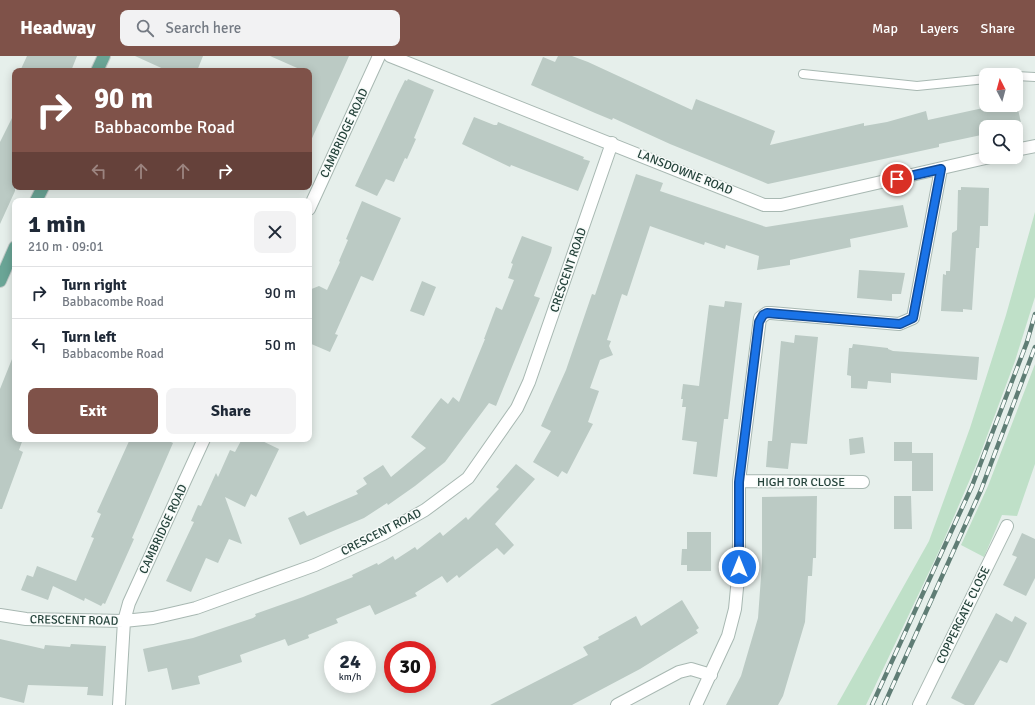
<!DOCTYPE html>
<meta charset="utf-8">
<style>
:root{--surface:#fff;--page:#f2f2f3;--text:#1f2937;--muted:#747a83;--line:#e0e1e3;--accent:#7f5249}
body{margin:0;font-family:Signika,sans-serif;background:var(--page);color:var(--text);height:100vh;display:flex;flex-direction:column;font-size:15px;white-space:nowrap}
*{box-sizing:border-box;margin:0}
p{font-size:13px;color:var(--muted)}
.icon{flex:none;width:22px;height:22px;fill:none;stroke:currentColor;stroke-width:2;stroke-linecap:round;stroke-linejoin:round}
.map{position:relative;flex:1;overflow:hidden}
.panel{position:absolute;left:12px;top:142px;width:300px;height:244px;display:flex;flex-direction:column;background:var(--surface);border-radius:8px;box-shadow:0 2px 10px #0003}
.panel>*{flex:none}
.hud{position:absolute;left:12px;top:12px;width:300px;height:122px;border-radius:8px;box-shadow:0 2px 10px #0003;background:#7f5249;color:#fff;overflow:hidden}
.needle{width:26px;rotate:354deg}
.tools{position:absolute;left:979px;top:12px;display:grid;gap:8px}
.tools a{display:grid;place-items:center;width:44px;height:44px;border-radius:8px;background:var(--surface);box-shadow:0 2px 10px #0003;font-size:20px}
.speed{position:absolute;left:324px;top:585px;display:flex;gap:8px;font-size:20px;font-weight:700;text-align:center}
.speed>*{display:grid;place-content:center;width:52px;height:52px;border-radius:50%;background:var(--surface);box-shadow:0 2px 10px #0003;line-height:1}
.speed small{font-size:10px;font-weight:400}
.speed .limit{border:6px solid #d22;background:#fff;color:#111}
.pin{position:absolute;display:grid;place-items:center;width:34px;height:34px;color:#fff;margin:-17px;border:2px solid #fff;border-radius:50%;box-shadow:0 1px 4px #0007}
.me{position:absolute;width:44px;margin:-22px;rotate:0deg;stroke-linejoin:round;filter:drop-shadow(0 0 3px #0008)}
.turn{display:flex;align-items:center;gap:14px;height:84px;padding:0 16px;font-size:18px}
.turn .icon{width:52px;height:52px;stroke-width:2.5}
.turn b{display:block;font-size:28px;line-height:34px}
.lanes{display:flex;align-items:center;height:38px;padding:0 16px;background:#0003;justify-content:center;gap:20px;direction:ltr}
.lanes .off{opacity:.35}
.round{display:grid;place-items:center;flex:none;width:42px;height:42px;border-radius:8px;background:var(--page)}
.head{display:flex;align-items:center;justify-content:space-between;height:68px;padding:0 16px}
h1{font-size:24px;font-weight:800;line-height:30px}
.button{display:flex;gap:8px;margin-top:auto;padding:8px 16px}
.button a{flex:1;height:46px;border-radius:8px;background:var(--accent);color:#fff;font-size:16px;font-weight:800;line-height:46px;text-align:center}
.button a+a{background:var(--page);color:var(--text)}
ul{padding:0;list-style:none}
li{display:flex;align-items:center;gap:12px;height:52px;padding:0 16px;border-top:1px solid var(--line)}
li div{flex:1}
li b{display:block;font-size:15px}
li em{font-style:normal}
header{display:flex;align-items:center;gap:24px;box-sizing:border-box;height:56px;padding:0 20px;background:var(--accent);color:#fff}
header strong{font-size:19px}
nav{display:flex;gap:22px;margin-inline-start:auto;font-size:14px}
.search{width:280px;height:36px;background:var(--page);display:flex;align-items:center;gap:10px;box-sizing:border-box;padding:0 14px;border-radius:8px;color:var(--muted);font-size:15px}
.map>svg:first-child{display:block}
</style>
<header>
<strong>Headway</strong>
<div class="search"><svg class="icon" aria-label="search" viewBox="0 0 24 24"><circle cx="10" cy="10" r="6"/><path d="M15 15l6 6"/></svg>Search here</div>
<nav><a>Map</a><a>Layers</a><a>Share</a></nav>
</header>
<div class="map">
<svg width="1035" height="649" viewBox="0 0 1035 649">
<rect width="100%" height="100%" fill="#e6efeb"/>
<path fill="#bfe0c8" d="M1035,156V241L1015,305L977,407L940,493L866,649H837L929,485L970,372L1006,259Z
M1035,308V408L1017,460L1002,459L984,501L961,489L988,430Z"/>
<path fill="#bbcac4" d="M27,0H77L71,15H20Z
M135,0H203L197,15H168Z
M270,0H349L309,89V15H304Z
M558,0H572L588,6L692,54L696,43L775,75L770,89L864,67V70L887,66L926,55L928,64L997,49H1017L1022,71H986V78L939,88V91L768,128L670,88L613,62L612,64L595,57L531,29L543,1L555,6Z
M408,23L434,34L414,82L416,83L407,103L405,102L394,126L386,123L377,140L355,130L398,38L405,24L407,25Z
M15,56V135L0,168V86Z
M474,61L494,69H497L498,66L584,101L583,103L590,105L578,135L511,109L510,111L462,88Z
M636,118L663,127L660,135L766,171L903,149L908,171L850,183L851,191L790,204V209L757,214L759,200L726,189L725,193L705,186L704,189L650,170L627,240L622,238L607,284L611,285L609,290L613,299L600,304L590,332L599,335L588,366L593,368L567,418L562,415L558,421L533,406L551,375L541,370L566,314L592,238L595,239Z
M961,131L989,132L988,170H980L979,192H976L972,254L963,253V256L941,255L943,218L946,219V215H950L952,177L957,174L958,134H961Z
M362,145L401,162L373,225L361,220L335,278L338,279L330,296L309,287V244L311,240L309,234L319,230L327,234L340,206L339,205L348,184L346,183Z
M522,180L552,191L551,196L534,240L540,242L496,350L489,347L445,406L415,430L388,449L387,447L364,462L300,489L288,462L304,455L307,460L358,438L356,435L367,428L363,422L383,409L391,421L426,392L411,381L441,342L448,348L453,341L459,346L485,283H484L496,251L502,254L514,224L508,222L513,208L511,207Z
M859,214L905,217L901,238H892V245L857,242Z
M422,225L436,231L424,260L410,255Z
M725,245L742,247L728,363H724L717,421L693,418L697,386L682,384L686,351H682L683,343H681L683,328L699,330L709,249L724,251Z
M795,279L818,281L807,388L791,387L788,413L766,411L768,385H772L781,285L794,287Z
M853,288L888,292V293L893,295L979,301L977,324L891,317V327L868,325L867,333L851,332V320L847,319L849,292H852Z
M14,298L15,383H23L19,394L23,396L2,453H0V333Z
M863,381L865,397L850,399L849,383Z
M130,383H165L173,387L132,482L134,483L105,548L103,547L101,550L85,542L84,545L53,530L48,544L21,534L27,519L33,521L37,510L76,525L94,482L91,481L101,458L97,456Z
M242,383H258L279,393L256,441L251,438L245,451L225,441L242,488L229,483L218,507L206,502L191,536L166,525L194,466L191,465L198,449L201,450L216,417L218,421L230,394L235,396Z
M894,386H912V405H894Z
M912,397H933V435H912Z
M516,408L535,423L495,468L514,489L504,499L497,492L459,522L457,519L447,527L442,520L415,537L417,540L375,559L370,549L336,563L338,567L308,579L309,582L288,590L285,583L240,599L242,606L198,620L200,628L172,634L167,612L148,616L143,593L193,582L253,562L256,560L255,558L303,541L353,521L352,519L377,507L378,509L393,500L395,504L415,491L417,494L440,476L443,480L466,461L468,464L499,433L496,431Z
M817,440L816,502H813L812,520H808L805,566L783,640L778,649H726L741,620L758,562L762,507V441Z
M894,440H911L912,473H894Z
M687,476H711V515H687V509H681L682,493H687Z
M1022,477L1035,483V522L1026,540L1003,529L1017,501L1012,499Z
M682,544L699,572L696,574L698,577L640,613L572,649H490L588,599L583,591L599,583L598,581L636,560L641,570Z
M996,557L1012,566L1015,560L1027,567L1007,607L1000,604L974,649H965L951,642Z
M0,583L44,593L45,589L70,591L71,588L106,590L103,640L87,639L88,631L28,629L24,647L0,641Z"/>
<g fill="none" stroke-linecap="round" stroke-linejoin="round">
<g stroke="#a8b8b2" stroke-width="10">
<path id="lane" d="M803,18L917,30L986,23
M1016,20L1035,21"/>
</g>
<g stroke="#a8b8b2" stroke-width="14">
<path id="street" d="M390,0L764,149H781L990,101
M1016,94L1035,90
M309,153L379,0
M739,425L863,426
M0,559L26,563L124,565L153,562L196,552L315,509L383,478L425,454L468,422L517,352L529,326L612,87
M119,649L124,565L129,547L204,383
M617,649L679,616L691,613L711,619
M696,649L728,580L735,553L739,511V425L760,262L767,257H771L899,268L913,262L941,113
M919,649L1007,470"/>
</g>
<g stroke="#c2cac8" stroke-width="14">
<path id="primary" d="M97,15L104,0
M36,145L43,131
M0,225L15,191"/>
</g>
<use href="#lane" stroke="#fff" stroke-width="8"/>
<use href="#street" stroke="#fff" stroke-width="12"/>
<use href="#primary" stroke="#6aa596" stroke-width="12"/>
<g stroke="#5f7d75" stroke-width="4.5">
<path id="rail" d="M872,649L972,430L1027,286L1035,258
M884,649L981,434L1035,291"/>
</g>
<use href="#rail" stroke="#f7fbf9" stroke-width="3" stroke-dasharray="9" stroke-linecap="butt"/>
</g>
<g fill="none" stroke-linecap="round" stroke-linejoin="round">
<g stroke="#114b97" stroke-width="10">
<path id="route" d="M739,511V426L759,266L763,259L767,257L900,268L913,262L941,113L897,123"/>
</g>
<use href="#route" stroke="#1a73e8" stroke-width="7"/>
</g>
<g text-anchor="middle" stroke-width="3" stroke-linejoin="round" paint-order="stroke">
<g font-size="12" fill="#24423a" stroke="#f7fbf9">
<text transform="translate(344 77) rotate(-65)" y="4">CAMBRIDGE ROAD</text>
<text transform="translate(685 116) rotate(22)" y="4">LANSDOWNE ROAD</text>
<text transform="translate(568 214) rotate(-71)" y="4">CRESCENT ROAD</text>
<text x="801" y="430">HIGH TOR CLOSE</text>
<text transform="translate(163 473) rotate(-65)" y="4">CAMBRIDGE ROAD</text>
<text transform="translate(381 476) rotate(-27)" y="4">CRESCENT ROAD</text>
<text transform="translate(963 559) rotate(-64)" y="4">COPPERGATE CLOSE</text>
<text transform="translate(74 564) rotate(1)" y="4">CRESCENT ROAD</text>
</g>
</g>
</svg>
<div class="tools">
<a><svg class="needle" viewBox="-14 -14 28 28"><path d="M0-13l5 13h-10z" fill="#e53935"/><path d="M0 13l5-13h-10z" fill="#747a83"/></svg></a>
<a><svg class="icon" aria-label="search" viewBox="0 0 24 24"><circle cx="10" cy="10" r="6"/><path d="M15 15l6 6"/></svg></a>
</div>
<div class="speed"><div>24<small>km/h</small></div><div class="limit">30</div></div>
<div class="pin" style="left:897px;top:123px;background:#d93025"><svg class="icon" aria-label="arrive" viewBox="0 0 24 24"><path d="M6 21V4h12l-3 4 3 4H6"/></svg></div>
<svg class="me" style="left:739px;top:511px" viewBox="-20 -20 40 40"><circle r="17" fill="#1a73e8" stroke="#fff" stroke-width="3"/><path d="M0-11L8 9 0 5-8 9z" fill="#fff"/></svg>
<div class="hud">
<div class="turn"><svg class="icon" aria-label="right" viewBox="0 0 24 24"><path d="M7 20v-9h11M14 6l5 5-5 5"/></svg><div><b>90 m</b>Babbacombe Road</div></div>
<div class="lanes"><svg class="icon off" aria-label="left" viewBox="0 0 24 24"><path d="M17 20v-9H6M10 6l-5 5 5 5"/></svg><svg class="icon off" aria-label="ahead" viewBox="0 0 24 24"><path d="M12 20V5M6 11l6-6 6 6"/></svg><svg class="icon off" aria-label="ahead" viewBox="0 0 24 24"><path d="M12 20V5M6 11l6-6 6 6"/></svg><svg class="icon" aria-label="right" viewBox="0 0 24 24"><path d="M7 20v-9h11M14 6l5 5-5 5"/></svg></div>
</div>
<section class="panel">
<div class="head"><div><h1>1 min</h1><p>210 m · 09:01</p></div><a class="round"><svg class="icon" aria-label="close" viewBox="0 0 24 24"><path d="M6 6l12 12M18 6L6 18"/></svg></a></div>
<ul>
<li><svg class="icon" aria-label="right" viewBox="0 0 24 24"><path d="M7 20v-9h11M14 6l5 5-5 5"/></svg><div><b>Turn right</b><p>Babbacombe Road</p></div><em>90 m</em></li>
<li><svg class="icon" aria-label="left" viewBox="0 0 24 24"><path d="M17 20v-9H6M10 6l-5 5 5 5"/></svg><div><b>Turn left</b><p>Babbacombe Road</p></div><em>50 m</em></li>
</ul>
<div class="button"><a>Exit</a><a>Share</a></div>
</section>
</div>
